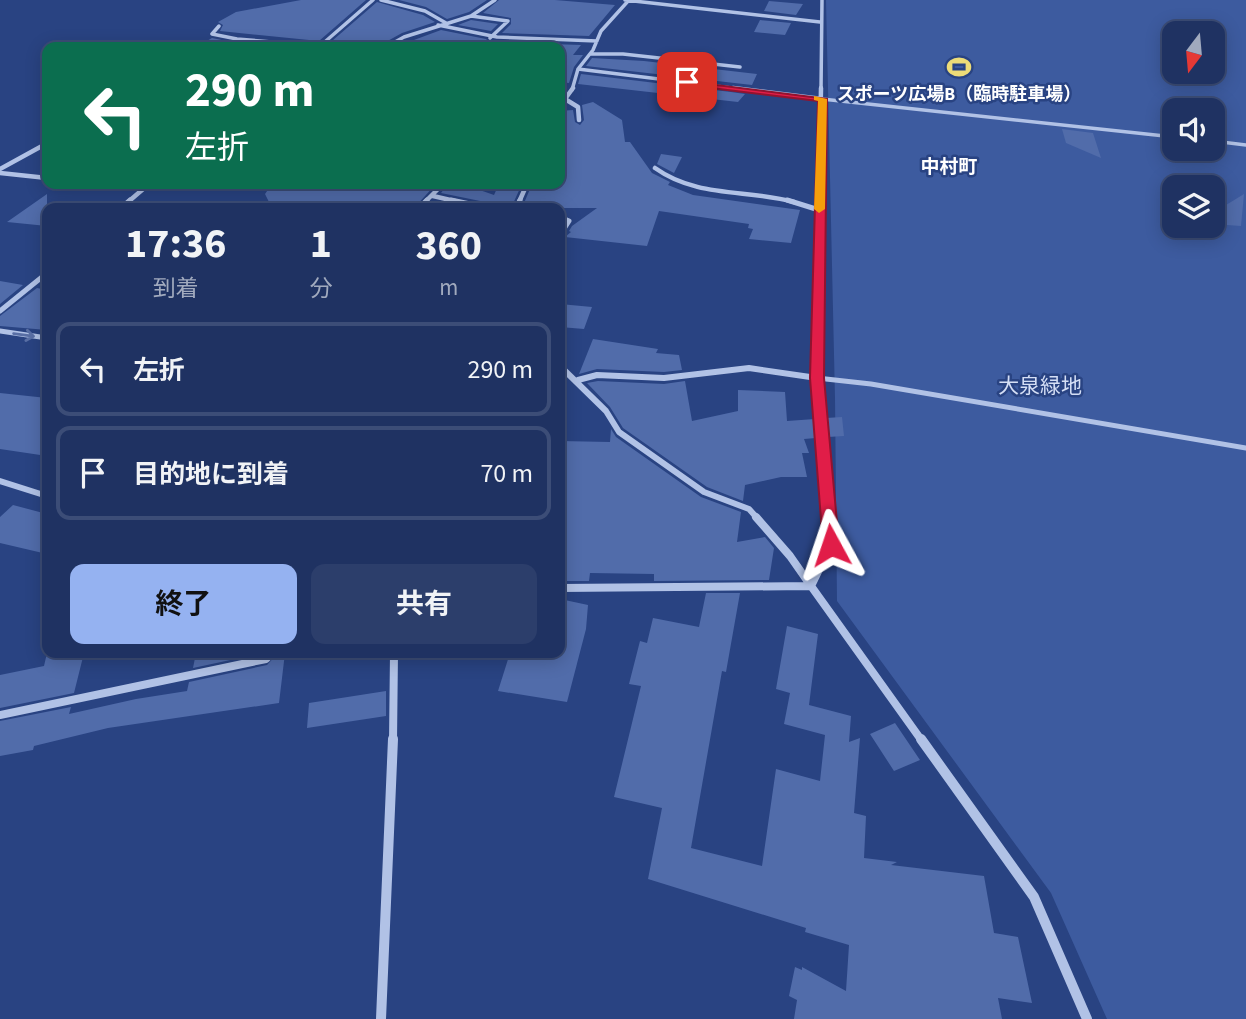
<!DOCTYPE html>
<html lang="ja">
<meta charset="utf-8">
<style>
:root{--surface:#1f3262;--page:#2c3e6b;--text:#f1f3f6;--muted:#a1aabe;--line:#3c4d77;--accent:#95b2f1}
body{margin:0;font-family:"Source Sans 3","Noto Sans JP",sans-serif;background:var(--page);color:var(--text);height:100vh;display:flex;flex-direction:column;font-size:26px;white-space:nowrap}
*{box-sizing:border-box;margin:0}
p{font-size:23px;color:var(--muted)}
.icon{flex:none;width:38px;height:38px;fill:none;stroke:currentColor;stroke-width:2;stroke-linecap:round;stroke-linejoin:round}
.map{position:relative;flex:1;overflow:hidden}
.side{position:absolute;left:42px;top:203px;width:523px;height:455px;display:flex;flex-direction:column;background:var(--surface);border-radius:14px;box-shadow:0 4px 18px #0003,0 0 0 2px var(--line)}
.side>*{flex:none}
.banner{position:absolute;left:42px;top:42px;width:523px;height:147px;border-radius:14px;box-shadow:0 4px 18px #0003,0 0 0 2px var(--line);background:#0b6e4f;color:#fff;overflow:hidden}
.needle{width:46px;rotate:196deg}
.fabs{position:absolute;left:1162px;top:21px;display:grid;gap:14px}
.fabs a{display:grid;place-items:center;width:63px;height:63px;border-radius:14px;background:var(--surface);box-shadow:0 4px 18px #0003,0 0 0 2px var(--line);font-size:35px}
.pin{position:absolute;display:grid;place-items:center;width:60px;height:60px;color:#fff;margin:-30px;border-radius:14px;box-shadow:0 4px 10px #0006}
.me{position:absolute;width:77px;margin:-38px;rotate:355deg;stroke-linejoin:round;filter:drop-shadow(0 0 5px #0008)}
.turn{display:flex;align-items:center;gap:24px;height:147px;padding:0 28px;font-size:32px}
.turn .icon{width:91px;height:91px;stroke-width:2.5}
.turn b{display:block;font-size:49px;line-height:60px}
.eta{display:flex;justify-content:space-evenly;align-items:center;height:119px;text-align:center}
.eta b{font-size:42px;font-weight:700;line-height:49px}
.action{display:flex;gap:14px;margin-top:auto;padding:14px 28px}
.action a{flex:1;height:80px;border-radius:14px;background:var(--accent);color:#111;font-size:28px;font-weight:700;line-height:80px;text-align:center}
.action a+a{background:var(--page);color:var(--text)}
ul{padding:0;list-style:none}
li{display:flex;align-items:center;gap:21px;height:94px;margin:0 14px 10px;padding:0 14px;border:4px solid var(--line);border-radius:14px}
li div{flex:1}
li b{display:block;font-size:26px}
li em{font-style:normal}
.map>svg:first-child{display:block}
</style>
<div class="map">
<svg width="1246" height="1019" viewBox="0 0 1246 1019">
<rect width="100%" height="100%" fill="#294382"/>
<path fill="#3d5b9f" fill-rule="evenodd" d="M826,0H1246V1019H1107L1051,893L837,601L835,398ZM1174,33H1213V72H1174ZM1174,110H1213V149H1174ZM1174,187H1213V226H1174Z"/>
<path fill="#516caa" d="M301,0H366L319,41L220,31L223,25L218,22L236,12Z
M399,0H487L469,12L447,19L426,7Z
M499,0H555L615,5L589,36L502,33L511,24V18L483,13Z
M769,1L803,4L796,15L764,11Z
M377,2L423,15L435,22L402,33L384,43L382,47H325Z
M471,20L498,24L491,31L458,25Z
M760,20L791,23L785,35L754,32Z
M441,30L486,39L489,42L581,45L573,55H583L574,67L569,83L560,82V45L395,47Z
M212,38L236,43L283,47H196Z
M592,58L644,61L757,74L752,85L586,66Z
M581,74L731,92L745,94L738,102L578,84Z
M593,102L622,120L625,142H630L652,173L670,182L668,185L693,195L800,210L791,243L749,239L753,229L748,228L749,224L659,211L647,246L565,237L571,232L569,231L572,226L597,208H522L532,184H560V111L573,110L575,122L580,125L584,120L582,105Z
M1062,129L1093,133L1101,158L1066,143Z
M661,154L682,157L674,173L657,164Z
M272,184H436L414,208H272L265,194Z
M448,184H475L474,188L494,195L499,184H522L511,208H494L490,203L441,193Z
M47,194V226L7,222Z
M1244,194L1241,226L1213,224V213Z
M0,281L23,285L0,304Z
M37,288L47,290V330L0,326V316Z
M560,304L592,307L584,329L560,327Z
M593,339L658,349L656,353L679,355L682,370L664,372L597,369L579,374Z
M598,381L664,384L685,381L692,421L738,411V390L785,392L787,421L815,419L816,438L804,439L809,453H802L807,477H781L745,485L743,501L707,487L623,428L610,407L587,383Z
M0,393L47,398V456L0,449Z
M842,417L844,436L828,437L826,418Z
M611,429L616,437L701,497L741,512L737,542L765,537L774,548L769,580L654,581V574L590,573L589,581H560V441L610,442Z
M13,505L47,514V554L0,543V517Z
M706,593H740L726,672L722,671L691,848L762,866L776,769L820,781L825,735L784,724L790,693L776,689L787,626L818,634L809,705L851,716L849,742L860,738L854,813L866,816L864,858L897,862L891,865L984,876L994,933L1018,937L1032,1003L998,998L1002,1019H794L797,1000L789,996L795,967L802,970V967L846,991L849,945L805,932L806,928L648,879L662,808L614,797L641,686L629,684L640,641L647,643L653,618L699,627Z
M560,599L588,605L586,629L567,702L498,691L510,653H560Z
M47,653H84L74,693L0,708V675L44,666Z
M196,653H263L193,668Z
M278,653H285L279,703L108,728L34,746L33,750L0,756V721L71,707L69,714L136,699L187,691L189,682L267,665Z
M386,691V716L307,728L309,703Z
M895,723L920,760L894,771L870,734Z"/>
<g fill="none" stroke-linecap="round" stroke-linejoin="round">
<path stroke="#b1c2e6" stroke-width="3.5" d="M822,99L1174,137
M1213,141L1246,145"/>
<path stroke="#b1c2e6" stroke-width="5" d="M817,378L871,384L1246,448"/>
<path stroke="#b1c2e6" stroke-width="3.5" d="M381,0L425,11L446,23
M625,0L820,22
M471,16L508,21L490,38
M438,25L497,37L597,41
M219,26L212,34L237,39L320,46
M319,47L373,0
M386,47L404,37L471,16L495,0
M590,54H623L740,67
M578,69L748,90
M572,90L578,69L593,50L601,31L629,0
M821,90L822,0"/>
<path stroke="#b1c2e6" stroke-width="4.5" d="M573,88L565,99L578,107L579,120
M733,88L822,99
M655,168C697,198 746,189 794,202
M0,169L42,146
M0,173L47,178
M132,184L147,185
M433,196L459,202
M128,202L149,184
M425,202L443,184
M519,202L527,184
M819,202L821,88"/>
<path stroke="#b1c2e6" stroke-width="5" d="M451,200L489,208
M787,200L819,210
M121,208L130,200
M419,208L427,200
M516,208L520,200
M560,217L569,221L560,235
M0,311L47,273
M0,331L47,338
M817,342L819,200"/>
<path stroke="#b1c2e6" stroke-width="6" d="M817,340V378L829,519
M560,366L606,411L619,432L704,492L749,509L758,519
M578,380L597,375L664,378L749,368L817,378
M0,481L47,496"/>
<path stroke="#b1c2e6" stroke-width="8" d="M756,517L790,556L811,586
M829,517L831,545L811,586L922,741
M560,588L811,586
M0,715L266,659L272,653
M393,741L394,653"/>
<path stroke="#b1c2e6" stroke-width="10" d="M921,739L1034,897L1087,1019
M381,1019L393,739"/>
</g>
<defs><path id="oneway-shaft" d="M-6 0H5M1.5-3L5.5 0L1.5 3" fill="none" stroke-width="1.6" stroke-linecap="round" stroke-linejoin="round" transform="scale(1.75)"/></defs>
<use stroke="#596fa5" href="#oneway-shaft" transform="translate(24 335) rotate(8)"/>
<path fill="#e11d48" stroke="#92132f" stroke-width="2" d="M684,81L827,99L824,378L839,545L837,549H825L823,545L810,378L818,101L687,85Z"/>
<path fill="#f59e0b" d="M814,96L827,99L825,209L819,213L814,209L818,101L814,100Z"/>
<defs>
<g id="stadium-bare" transform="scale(1.89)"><path d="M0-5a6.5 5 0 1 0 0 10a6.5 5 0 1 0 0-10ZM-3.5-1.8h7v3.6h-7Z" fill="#eddc78" stroke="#294382" stroke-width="2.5" paint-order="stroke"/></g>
</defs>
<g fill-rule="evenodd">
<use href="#stadium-bare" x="959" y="67"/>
</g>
<g text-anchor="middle" stroke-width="5" stroke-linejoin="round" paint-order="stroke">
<g font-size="18" font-weight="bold" fill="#fff" stroke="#294382">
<text x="959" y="100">スポーツ広場B（臨時駐車場）</text>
</g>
<g font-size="19" font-weight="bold" fill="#fff" stroke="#294382">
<text x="949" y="173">中村町</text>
</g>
<g font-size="21" fill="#d4def5" stroke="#294382">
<text x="1040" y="393">大泉緑地</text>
</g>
</g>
</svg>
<div class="fabs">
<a><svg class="needle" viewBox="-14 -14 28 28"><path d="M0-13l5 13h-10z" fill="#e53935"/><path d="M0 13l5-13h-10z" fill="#a1aabe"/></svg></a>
<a><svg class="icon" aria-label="sound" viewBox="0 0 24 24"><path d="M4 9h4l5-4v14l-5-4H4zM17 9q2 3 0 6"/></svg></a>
<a><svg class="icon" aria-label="layers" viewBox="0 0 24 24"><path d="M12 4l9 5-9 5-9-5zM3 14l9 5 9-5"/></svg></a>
</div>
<div class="pin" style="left:687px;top:82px;background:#d93025"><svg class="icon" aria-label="arrive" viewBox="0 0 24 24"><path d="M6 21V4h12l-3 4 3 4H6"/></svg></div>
<svg class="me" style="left:831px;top:545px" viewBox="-20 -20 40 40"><path d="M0-17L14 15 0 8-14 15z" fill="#e11d48" stroke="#fff" stroke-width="4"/></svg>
<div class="banner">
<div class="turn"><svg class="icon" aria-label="left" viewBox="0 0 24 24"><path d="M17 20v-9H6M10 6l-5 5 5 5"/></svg><div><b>290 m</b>左折</div></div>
</div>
<section class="side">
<div class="eta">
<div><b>17:36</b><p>到着</p></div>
<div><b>1</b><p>分</p></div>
<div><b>360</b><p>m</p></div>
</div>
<ul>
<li><svg class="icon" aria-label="left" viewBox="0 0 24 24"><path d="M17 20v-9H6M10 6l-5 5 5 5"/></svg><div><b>左折</b></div><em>290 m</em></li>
<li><svg class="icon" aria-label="arrive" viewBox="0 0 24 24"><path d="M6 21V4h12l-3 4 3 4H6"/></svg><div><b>目的地に到着</b></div><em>70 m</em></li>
</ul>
<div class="action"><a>終了</a><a>共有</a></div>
</section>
</div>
